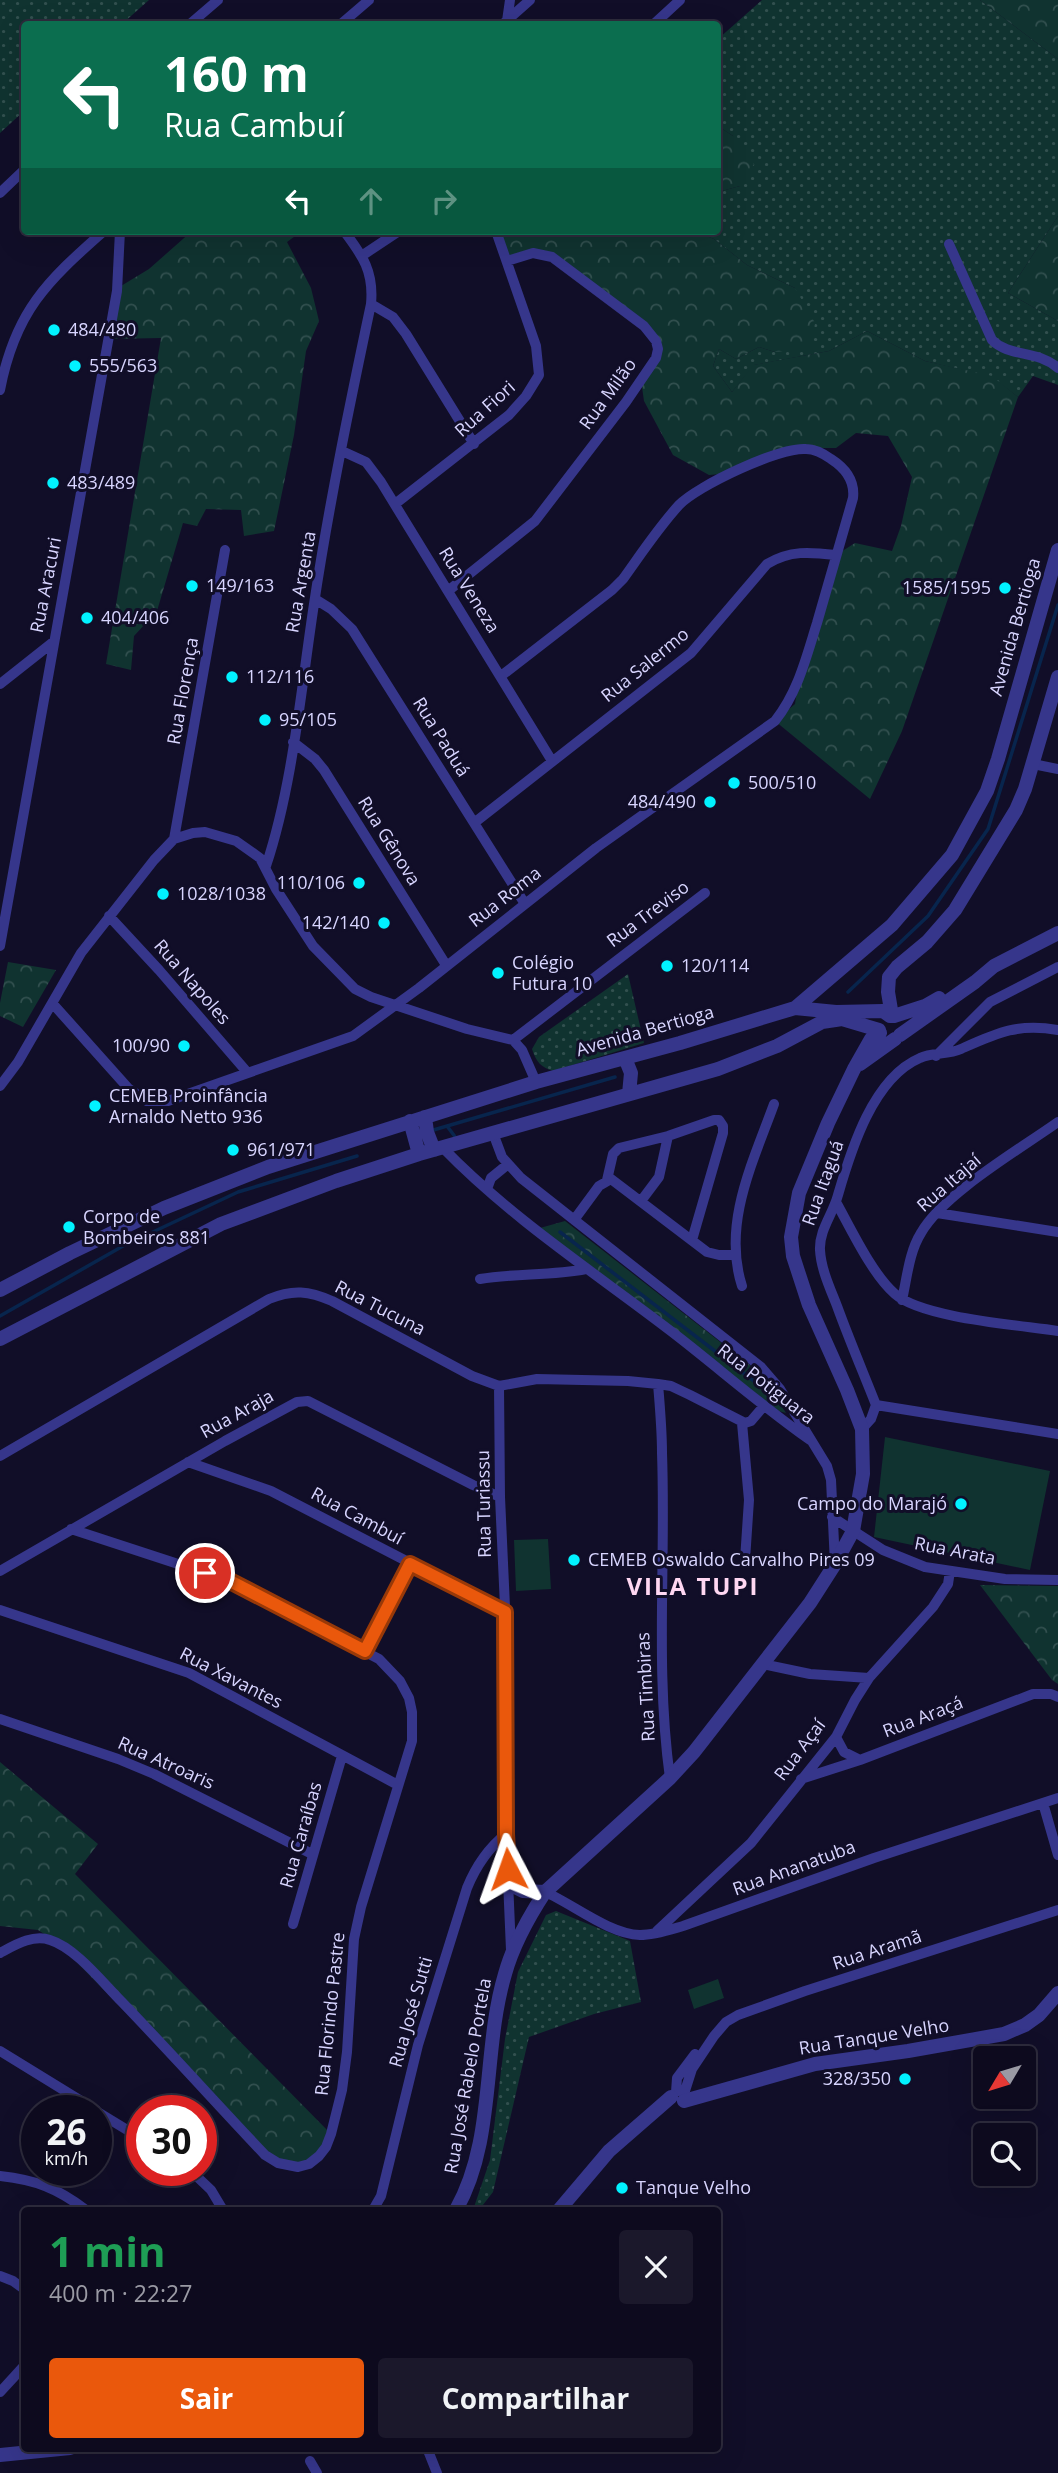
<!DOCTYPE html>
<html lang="pt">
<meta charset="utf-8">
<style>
:root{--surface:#0d0a1e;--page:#1b182b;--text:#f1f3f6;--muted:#9a9aa4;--line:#2d2b3c;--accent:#ea580c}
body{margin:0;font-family:"Open Sans",sans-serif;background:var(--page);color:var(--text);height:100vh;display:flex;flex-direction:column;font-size:26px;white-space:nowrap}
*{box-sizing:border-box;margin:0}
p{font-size:23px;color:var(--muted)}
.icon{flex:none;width:38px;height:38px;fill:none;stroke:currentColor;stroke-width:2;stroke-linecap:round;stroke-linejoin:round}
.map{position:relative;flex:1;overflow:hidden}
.drawer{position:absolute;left:21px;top:2207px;width:700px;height:245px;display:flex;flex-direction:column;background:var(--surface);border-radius:7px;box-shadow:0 7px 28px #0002,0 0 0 2px var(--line)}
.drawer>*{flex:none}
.hud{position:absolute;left:21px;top:21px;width:700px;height:214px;border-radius:7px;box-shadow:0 7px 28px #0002,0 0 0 2px var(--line);background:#0b6e4f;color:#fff;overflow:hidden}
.needle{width:46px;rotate:232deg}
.tools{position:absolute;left:973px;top:2046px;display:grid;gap:14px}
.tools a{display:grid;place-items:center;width:63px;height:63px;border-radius:7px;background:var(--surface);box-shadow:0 7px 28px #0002,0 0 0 2px var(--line);font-size:35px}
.speed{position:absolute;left:21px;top:2095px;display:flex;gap:14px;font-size:35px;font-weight:700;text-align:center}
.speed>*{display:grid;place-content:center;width:91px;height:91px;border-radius:50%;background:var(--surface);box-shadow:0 7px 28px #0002,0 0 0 2px var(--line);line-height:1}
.speed small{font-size:18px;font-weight:400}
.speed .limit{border:10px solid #d22;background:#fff;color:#111}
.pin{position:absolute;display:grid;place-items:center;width:60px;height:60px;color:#fff;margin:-30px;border:4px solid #fff;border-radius:50%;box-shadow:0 2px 7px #0007}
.me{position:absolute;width:77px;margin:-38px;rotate:356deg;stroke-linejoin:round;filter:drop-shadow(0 0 5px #0008)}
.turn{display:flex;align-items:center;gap:24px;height:147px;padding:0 28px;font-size:32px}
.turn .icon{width:91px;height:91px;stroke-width:2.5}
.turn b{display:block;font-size:49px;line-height:60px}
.lanes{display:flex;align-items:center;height:66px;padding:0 28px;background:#0003;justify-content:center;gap:35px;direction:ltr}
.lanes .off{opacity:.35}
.round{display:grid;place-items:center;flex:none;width:74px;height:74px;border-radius:7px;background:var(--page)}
.overview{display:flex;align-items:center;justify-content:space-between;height:119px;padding:0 28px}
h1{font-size:42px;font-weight:700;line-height:52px;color:#1e9e55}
.button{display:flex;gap:14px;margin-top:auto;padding:14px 28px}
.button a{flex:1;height:80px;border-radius:7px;background:var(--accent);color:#fff;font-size:28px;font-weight:700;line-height:80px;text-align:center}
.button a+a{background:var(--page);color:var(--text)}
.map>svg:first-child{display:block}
</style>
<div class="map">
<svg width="1058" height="2473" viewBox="0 0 1058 2473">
<defs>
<pattern id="grass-dots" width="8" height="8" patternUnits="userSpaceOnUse" patternTransform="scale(1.75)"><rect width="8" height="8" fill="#103330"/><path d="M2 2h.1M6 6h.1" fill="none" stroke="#32504f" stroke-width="1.8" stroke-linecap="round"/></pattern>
<pattern id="forest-crowns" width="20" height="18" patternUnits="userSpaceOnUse" patternTransform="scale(1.75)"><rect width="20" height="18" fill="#103330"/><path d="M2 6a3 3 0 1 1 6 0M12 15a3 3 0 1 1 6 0" fill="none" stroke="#32504f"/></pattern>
</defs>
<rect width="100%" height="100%" fill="#110e28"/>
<path fill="url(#grass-dots)" d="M0,0H149L122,24H24V111L0,133Z
M762,0H980L1058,59V216L1008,293L1058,321V385L1033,376L1018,397L992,377L925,361L867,331L829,351L754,365L732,392L713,366L719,349L736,359L759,347L775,352L795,288L747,265L714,239L694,231H718V192L740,186L733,136L718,126V39Z
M628,974L644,1043L553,1071C541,1067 536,1062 532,1049L539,1037Z
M556,1911L630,1941L641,2002L594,2014L529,2037L493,2192L479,2210H473L490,2160L505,2039L518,1972L546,1915Z"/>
<path fill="url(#forest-crowns)" d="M980,0H1058V59Z
M718,126L733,136L754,164L740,186L718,192Z
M1058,216V321L1008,293Z
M192,231H302L287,242L311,288L319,321L306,351L294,435L274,531L244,536L241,510L206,509L197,526L183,523L157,611L134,636L131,670L106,664L161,338L108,339L121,286L149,269Z
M496,231H694L714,239L747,265L795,288L815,323L811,349L775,352L759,347L736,359L719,349L713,366L732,392L753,365L829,351L867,331L925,361L992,376L1018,397L902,731L870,799L775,721L795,704L798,684L836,555L855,543L892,551L901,526L912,477L888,436L856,433L836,448H805L733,473L709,475L673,455L644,401L641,380L658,349L656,341L552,257L525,255L507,261Z
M8,962L56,970L23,1027L0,1016V1003Z
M565,1221L760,1373L786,1413L779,1411L540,1228Z
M980,1585L1058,1586V1684L1052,1680Z
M0,1762L98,1844L75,1874L331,2134L319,2156L287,2167L265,2155L58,1943L38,1930L0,1926Z"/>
<path fill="#103330" d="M885,1437L1050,1471L1030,1570L874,1537Z
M548,1539L551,1589L516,1591L514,1540Z
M718,1979L724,1998L694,2009L688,1990Z"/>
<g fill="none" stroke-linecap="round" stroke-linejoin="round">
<path stroke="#08254d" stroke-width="3.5" d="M848,992L928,916L988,829L1058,605
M447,1126L456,1138
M430,1131L615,1077
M560,1232L763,1388
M0,1316L123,1246L238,1192L357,1156"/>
<path stroke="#36368b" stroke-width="10" d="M507,21L510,0
M190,24L218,0
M341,24L369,0
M503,24L530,0
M654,24L680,0
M0,193L24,170
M344,231C363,256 374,272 371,304L393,317L406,334L474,444
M949,244L992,340C1010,358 1036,349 1058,368
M363,255L399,231
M0,390C15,312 46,282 104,231
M342,451L366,462L381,482L552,761
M395,504L509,415L526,396L539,375L536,346L496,231
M448,591L535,521L626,402L656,358L658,349L656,341L644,326L552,257L533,253L507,261
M315,599L331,609L352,629L525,904
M0,684L52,643
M293,742L315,759L324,770L446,965
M1033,764L1058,769
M474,823L691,653L767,564C790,550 810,552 836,555
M174,839L225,550
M266,866C293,785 301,689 314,604C329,504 350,403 371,304
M109,916L159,970L247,1072
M0,946L117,291L120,231
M53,1004L129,1089L147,1101H168L353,1036L419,988L596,848L775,721C798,692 806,658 817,623C829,581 841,540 853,498C855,481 845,468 831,459C824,454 814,449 806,449C779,447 697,486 679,505C658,528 641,554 623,579L612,590L501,676
M513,1040L705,893
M936,1056L990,1002L1058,967
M0,1086L18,1062L81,953L154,860L174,839L193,833L205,832L236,841L260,858L276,889L313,946L355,989L371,997L467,1029L513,1040L522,1050L536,1082
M493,1133L502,1157L521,1178L761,1367L780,1389L827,1466L831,1480L835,1564
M443,1148C513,1220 597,1274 676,1335C721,1370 763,1407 810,1440
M607,1180L613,1154L619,1148L668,1136L714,1120H719L723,1126V1133L692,1240
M487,1189L491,1178L507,1165
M641,1201L659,1177L668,1136
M836,1202C851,1229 872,1274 895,1294C922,1318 1019,1325 1058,1331
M937,1213L1058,1232
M574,1220L599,1186L611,1179L707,1252L719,1255H735
M480,1279C515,1273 551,1276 586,1269
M742,1286C722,1224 753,1162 774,1104
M902,1300C907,1278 909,1252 921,1233C943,1194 1020,1149 1058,1122
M658,1384C660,1407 662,1430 662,1453C666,1562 655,1670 670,1778
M499,1386L500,1497L507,1651L506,1834L511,1950
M876,1405L1058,1434
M742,1423L749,1500L745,1560
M862,1429L871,1419L876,1405C863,1372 849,1339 837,1306C830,1288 821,1269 820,1250C819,1230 833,1214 838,1195C851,1150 873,1078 920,1058C932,1052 948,1055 961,1049C997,1033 1017,1023 1058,1030
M0,1456L269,1299C293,1289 309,1291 332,1301L472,1376L499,1386L537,1379L628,1381L658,1384L671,1386L690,1395L745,1423L751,1421L763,1407
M188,1462L271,1491L505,1612
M832,1517L883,1550L925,1567L1005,1579L1058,1580
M0,1571L225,1441L297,1402L308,1401L473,1485L500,1497
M0,1610L189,1673L398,1785
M365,1651L410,1564
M762,1664L810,1674L869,1678
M0,1719L118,1759L154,1774L312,1854
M836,1737L844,1752L860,1760
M801,1779L860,1760L1033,1694H1051L1058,1697
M1043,1803L1058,1855
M545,1892C573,1904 609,1934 640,1935C654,1935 669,1930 683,1926L874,1858L1058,1798
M293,1924L342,1756
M657,1931L751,1843L836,1737L855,1700L869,1678L933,1607L948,1584L950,1571
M0,1953C15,1945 33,1934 50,1940C76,1948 103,1983 122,2002C170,2052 217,2104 265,2155L278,2163L298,2167L309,2164L319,2156L326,2147L331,2134L342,2090L347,2052L354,1939L361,1907L412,1741V1712L409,1698L400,1681L379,1659L227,1580L71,1529
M0,2051L96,2110
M676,2092L677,2078L695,2054
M684,2094L692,2069L714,2036L726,2022L738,2015L805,1991L1058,1910
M96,2111L142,2139
M190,2170L211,2190L223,2210
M0,2176C36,2180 57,2188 86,2210
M373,2210L381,2196L418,2045L467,1888C476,1866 487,1849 506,1834
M0,2276L13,2281L24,2289
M0,2392L24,2366
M427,2448L437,2473
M310,2461L317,2473"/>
<path stroke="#36368b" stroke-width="14" d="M795,1008L836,1012L883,1011L890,1016
M892,1016L888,992L889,977L897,967L927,942L955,910L1016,810L1025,789L1058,677
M894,1016L925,1006L939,998
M900,1035L975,982L994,966L1058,933
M625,1058L631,1073L629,1094
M860,1064L895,1039
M425,1117L427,1132L434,1150
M410,1121L419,1154
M0,1290L70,1253L164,1208L268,1167L536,1082L680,1043L795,1008L892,925L952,855L987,791L998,759L1058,550
M0,1339L221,1224L336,1181L419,1154L718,1069L777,1046L822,1022L842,1019L879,1030
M509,1884L523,1891L545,1892
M684,2101L815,2064L908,2051L1004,2034L1025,2025L1039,2015L1058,1993
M456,2210C496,2139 482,2051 505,1974C513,1945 528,1918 545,1892L670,1778L694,1752L810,1603L835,1564L853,1531L863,1474L862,1429L847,1390L809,1305L793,1256L791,1237L799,1193L828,1123L854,1069L871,1039L880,1033
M559,2210L609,2151L671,2097
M0,2455L70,2448"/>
</g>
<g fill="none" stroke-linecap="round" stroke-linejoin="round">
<g stroke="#983908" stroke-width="18">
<path id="route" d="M205,1573L228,1580L365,1651L410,1564L505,1612L506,1834L508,1869"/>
</g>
<use href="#route" stroke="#ea580c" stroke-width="12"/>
</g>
<g fill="#01f2ff" stroke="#110e28" stroke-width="2.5">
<circle cx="54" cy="330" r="7"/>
<circle cx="75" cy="366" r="7"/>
<circle cx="53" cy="483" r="7"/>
<circle cx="192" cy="586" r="7"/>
<circle cx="1005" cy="588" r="7"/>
<circle cx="87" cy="618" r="7"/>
<circle cx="232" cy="677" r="7"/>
<circle cx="265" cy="720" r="7"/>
<circle cx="734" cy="783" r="7"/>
<circle cx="710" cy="802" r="7"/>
<circle cx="359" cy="883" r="7"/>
<circle cx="163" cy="894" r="7"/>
<circle cx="384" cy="923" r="7"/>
<circle cx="667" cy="966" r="7"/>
<circle cx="498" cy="973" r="7"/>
<circle cx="184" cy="1046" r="7"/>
<circle cx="95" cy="1106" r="7"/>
<circle cx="233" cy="1150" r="7"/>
<circle cx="69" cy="1227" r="7"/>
<circle cx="961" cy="1504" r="7"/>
<circle cx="574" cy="1560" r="7"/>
<circle cx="905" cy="2079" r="7"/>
<circle cx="622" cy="2188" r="7"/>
</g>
<g text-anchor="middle" stroke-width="6" stroke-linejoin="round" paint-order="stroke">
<g font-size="18" fill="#d8d5ff" stroke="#110e28" text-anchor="start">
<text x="68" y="336">484/480</text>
<text x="89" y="372">555/563</text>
<text x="67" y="489">483/489</text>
<text x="206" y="592">149/163</text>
<text x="991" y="594" text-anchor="end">1585/1595</text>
<text x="101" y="624">404/406</text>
<text x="246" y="683">112/116</text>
<text x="279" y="726">95/105</text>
<text x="748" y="789">500/510</text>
<text x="696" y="808" text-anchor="end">484/490</text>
<text x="345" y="889" text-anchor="end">110/106</text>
<text x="177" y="900">1028/1038</text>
<text x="370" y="929" text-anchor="end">142/140</text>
<text x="512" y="969">Colégio<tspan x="512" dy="21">Futura 10</tspan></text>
<text x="681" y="972">120/114</text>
<text x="170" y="1052" text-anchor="end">100/90</text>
<text x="109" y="1102">CEMEB Proinfância<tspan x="109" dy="21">Arnaldo Netto 936</tspan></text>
<text x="247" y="1156">961/971</text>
<text x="83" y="1223">Corpo de<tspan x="83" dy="21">Bombeiros 881</tspan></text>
<text x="947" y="1510" text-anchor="end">Campo do Marajó</text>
<text x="588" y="1566">CEMEB Oswaldo Carvalho Pires 09</text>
<text x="891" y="2085" text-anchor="end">328/350</text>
<text x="636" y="2194">Tanque Velho</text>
</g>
<g font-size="18" fill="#d8d5ff" stroke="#110e28">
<text transform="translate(608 394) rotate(-54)" y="6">Rua Milão</text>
<text transform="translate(485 409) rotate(-42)" y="6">Rua Fiori</text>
<text transform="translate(301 582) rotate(-80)" y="6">Rua Argenta</text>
<text transform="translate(46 585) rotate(-79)" y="6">Rua Aracuri</text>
<text transform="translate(469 590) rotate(58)" y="6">Rua Veneza</text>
<text transform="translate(1015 627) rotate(-74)" y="6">Avenida Bertioga</text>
<text transform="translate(645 665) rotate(-39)" y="6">Rua Salermo</text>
<text transform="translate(183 691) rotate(-80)" y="6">Rua Florença</text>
<text transform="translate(441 737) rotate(58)" y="6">Rua Paduá</text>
<text transform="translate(389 841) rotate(58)" y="6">Rua Gênova</text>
<text transform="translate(505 897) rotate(-38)" y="6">Rua Roma</text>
<text transform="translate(648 914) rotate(-37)" y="6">Rua Treviso</text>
<text transform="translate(192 982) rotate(49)" y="6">Rua Napoles</text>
<text transform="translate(645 1031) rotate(-16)" y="6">Avenida Bertioga</text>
<text transform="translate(823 1183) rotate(-70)" y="6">Rua Itaguá</text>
<text transform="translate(949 1183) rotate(-41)" y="6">Rua Itajaí</text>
<text transform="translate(380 1308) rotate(27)" y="6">Rua Tucuna</text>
<text transform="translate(766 1384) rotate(38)" y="6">Rua Potiguara</text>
<text transform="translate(237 1414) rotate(-29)" y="6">Rua Araja</text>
<text transform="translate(484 1504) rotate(-91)" y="6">Rua Turiassu</text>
<text transform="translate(357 1516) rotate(28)" y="6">Rua Cambuí</text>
<text transform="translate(955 1551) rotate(11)" y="6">Rua Arata</text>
<text transform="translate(231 1678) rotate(27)" y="6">Rua Xavantes</text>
<text transform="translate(646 1687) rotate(-93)" y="6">Rua Timbiras</text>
<text transform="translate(923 1717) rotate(-21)" y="6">Rua Araçá</text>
<text transform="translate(800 1750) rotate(-53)" y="6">Rua Açaí</text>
<text transform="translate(166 1763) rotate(24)" y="6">Rua Atroaris</text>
<text transform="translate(301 1835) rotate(-74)" y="6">Rua Caraíbas</text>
<text transform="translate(794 1868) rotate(-20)" y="6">Rua Ananatuba</text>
<text transform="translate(877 1950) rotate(-18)" y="6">Rua Aramã</text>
<text transform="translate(411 2012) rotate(-74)" y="6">Rua José Sutti</text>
<text transform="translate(330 2014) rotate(-84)" y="6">Rua Florindo Pastre</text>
<text transform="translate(874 2037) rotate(-9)" y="6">Rua Tanque Velho</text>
<text transform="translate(468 2076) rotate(-80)" y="6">Rua José Rabelo Portela</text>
</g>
<g font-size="24" font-weight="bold" letter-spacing="2" fill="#ffd7f2" stroke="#110e28">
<text x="693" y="1595">VILA TUPI</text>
</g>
</g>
</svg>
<div class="tools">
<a><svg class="needle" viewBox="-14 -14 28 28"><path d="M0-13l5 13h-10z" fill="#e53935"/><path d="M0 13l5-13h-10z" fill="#9a9aa4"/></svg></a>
<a><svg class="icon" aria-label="search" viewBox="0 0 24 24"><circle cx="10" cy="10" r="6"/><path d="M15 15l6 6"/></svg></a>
</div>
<div class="speed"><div>26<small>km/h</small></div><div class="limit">30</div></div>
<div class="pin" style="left:205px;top:1573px;background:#d93025"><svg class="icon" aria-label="arrive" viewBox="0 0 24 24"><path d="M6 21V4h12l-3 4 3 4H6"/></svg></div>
<svg class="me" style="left:508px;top:1869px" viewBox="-20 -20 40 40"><path d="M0-17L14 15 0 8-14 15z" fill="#ea580c" stroke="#fff" stroke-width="4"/></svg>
<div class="hud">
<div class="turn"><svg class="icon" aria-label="left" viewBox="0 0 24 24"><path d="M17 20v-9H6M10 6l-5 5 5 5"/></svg><div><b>160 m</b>Rua Cambuí</div></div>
<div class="lanes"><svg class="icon" aria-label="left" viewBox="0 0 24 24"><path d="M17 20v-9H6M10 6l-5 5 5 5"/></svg><svg class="icon off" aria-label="ahead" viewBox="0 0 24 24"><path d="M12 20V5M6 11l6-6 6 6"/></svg><svg class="icon off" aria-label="right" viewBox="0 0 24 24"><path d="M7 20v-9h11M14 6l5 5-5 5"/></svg></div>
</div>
<section class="drawer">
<div class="overview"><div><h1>1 min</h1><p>400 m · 22:27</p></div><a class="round"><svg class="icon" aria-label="close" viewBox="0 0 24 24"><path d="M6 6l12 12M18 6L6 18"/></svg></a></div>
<div class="button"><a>Sair</a><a>Compartilhar</a></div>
</section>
</div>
